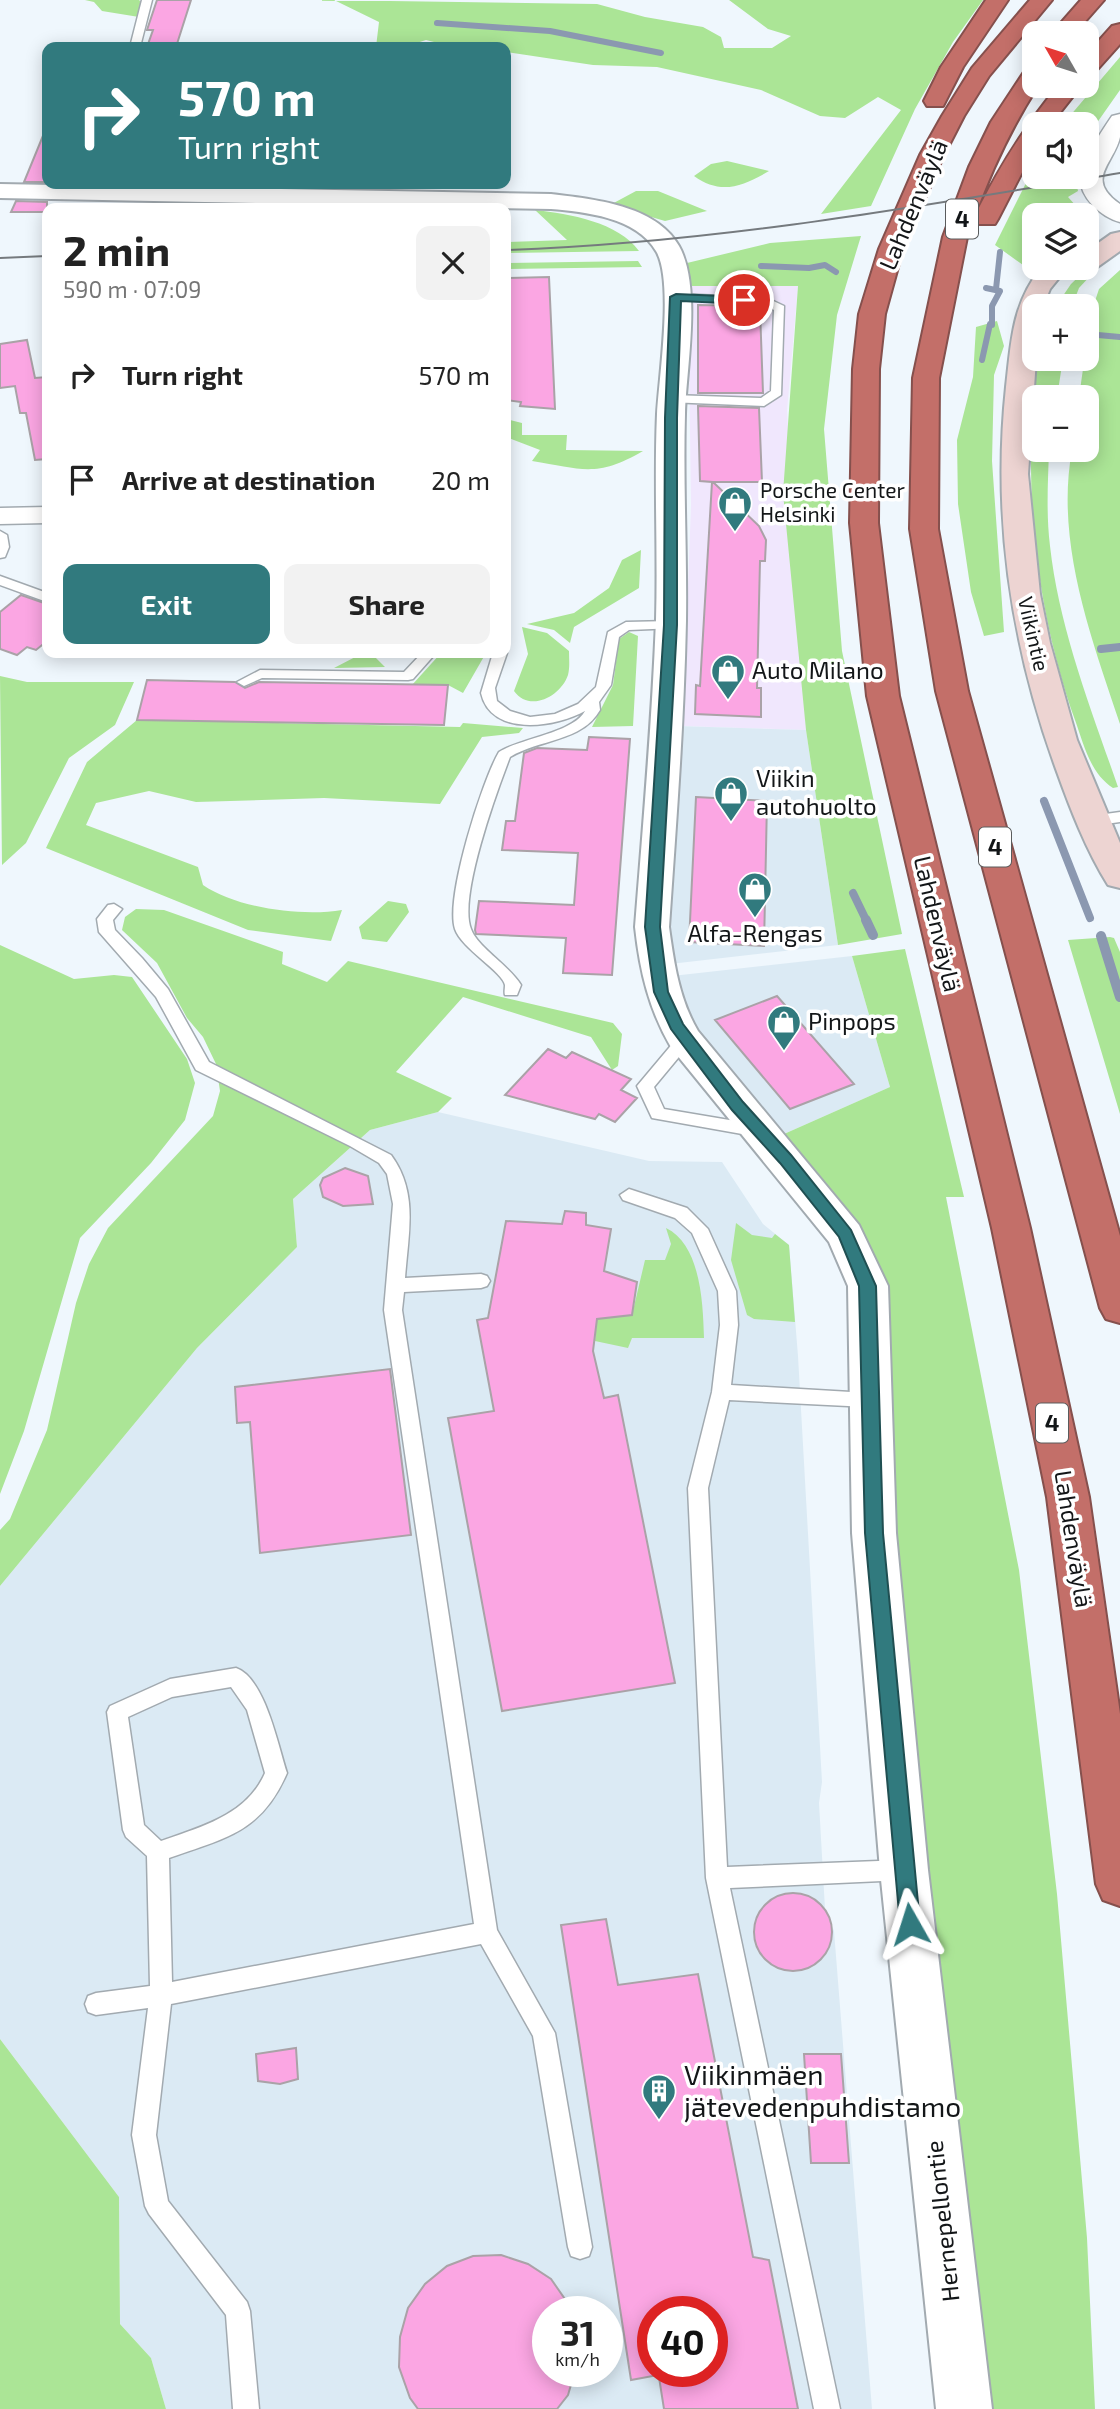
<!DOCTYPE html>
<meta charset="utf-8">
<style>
:root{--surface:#fff;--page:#f2f2f2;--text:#222;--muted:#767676;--accent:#317a7e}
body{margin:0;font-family:"Exo 2",sans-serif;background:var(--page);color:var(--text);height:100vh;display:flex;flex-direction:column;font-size:26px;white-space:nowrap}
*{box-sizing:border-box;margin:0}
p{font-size:23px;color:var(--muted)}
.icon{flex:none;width:38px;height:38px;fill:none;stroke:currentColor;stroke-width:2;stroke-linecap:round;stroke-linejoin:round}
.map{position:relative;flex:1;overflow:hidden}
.details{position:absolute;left:42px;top:203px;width:469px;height:455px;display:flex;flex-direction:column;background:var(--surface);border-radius:14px;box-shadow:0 4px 18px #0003}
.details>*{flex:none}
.banner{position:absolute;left:42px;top:42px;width:469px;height:147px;border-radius:14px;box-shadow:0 4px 18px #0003;background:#317a7e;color:#fff;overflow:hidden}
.needle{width:46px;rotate:309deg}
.fabs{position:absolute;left:1022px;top:21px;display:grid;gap:14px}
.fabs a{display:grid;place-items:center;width:77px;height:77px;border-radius:14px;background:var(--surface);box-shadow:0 4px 18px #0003;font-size:35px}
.speed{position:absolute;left:532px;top:2296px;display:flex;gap:14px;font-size:35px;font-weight:700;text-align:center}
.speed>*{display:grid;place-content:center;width:91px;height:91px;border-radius:50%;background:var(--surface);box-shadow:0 4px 18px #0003;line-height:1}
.speed small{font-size:18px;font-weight:400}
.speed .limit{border:10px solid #d22;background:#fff;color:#111}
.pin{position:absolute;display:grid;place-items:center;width:60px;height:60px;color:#fff;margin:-30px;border:4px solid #fff;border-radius:50%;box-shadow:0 2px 7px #0007}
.me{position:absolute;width:77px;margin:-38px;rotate:354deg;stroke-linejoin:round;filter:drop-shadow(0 0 5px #0008)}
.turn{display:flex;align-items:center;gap:24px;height:147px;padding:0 21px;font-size:32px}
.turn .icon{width:91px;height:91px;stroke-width:2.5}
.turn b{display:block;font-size:49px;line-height:60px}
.round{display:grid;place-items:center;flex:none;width:74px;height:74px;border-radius:14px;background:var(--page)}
.headline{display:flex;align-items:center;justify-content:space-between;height:119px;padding:0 21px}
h1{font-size:42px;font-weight:700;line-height:52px}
.primary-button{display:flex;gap:14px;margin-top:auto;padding:14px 21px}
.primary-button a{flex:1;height:80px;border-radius:14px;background:var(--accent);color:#fff;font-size:28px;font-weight:700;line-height:80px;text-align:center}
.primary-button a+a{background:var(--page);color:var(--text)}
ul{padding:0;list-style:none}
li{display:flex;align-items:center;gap:21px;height:105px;padding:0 21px}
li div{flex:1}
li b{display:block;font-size:26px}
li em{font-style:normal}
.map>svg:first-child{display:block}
</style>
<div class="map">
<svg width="1120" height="2409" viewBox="0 0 1120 2409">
<rect width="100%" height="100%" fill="#eff7fd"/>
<path fill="#f0e7fd" d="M688,286H798L787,411L806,730L683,726L691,505Z"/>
<path fill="#dbeaf4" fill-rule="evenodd" d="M677,726L806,730L838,945L670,964L669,940Z
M852,956L890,1087L784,1134L692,1026L672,976Z
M438,1112L649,1161L722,1162L763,1224L789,1245L798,1356L822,1782L819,1803L825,1909L834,1931L872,2409H166L151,2358L120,2324L119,2197L0,2039V1586L197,1348L297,1247L293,1199L370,1130ZM548,2312H607V2371H548ZM653,2312H712V2371H653Z"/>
<path fill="#abe596" d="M85,0H139L141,2L139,17L102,11L94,2Z
M321,0L597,4L645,17L703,27L721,37L724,48H772L791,36L768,29L729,0H983L953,42L915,109L871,206L821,214L901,110L878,97L845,118L820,116L761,90L657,67L593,65L506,52V47H454L426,40L404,47H376L379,22L334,0Z
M1120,57V90L1087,137V124H1063Z
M727,161L769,171C742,187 720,195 694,176L711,164Z
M1034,167V177H1075L1078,191L1068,197L1077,207L1091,208L1097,218L1087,223V215H1034V255L1023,265L995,245Z
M636,191H658L707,211L665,221L610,205Z
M535,210C570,214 618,222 639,251L506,253V242L567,240Z
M861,236L837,315L824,429L842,651L902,934L838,945L806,730L783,493L798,286H688L687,263L770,243Z
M638,261L642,267L506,269V263Z
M1095,261H1104L1079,288L1072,306H1056L1071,284Z
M1120,270V724C1091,637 1055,542 1072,450H1087V397H1079L1091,313L1099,289Z
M997,321L1004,346L994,375L992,461L1004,632L984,636L971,592L958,504L957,440L973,377L976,327Z
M1038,359H1063L1057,397H1034V450H1049C1048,482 1046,513 1050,546C1059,628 1091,709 1118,787L1113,788C1090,773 1084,745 1075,720C1035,607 1021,478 1038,359Z
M506,419L522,423V435H567L566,450L643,451C597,478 582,469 532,461L540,450L506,437Z
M641,550L639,588L574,627L570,643L554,630L527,624L574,613L609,588L622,560Z
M522,627L547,633L569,651C569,659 570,667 568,675C561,696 530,713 514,691L528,654Z
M629,632L638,636L633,726L592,727L613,685L619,639Z
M441,653H486L463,693L448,685H412Z
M361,654L374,656L385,667L334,668Z
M0,676L27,682H134L115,725L69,758L26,843L2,865Z
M137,720L460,727L463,723L523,728L519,733L482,737L440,804L324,798L196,802L149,791L96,803L86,825L198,867L203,885C236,908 302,917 342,910L331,941L248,930L46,848L87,762Z
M388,901L406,904L409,912L387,942L362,939L359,927Z
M136,909L164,910L283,952L282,964L327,982L348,961L613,1023L622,1034L618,1066L612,1070L591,1037L463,997L396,1072L452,1098L438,1112L370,1130L293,1199L297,1247L197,1348L0,1586V1530L10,1519L47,1430L76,1303L89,1264L108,1228L213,1116L220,1091L216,1064L203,1037L187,1018L157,963L122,930L125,917Z
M1110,937L1114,938L1120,952V1114L1068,940Z
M0,945L74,979L114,975L132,977L187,1059L195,1083L185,1120L151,1163L80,1238L24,1431L0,1494Z
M905,949L964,1197H946L1019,1570L1057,1894L1087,2238L1095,2409H985L889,1529L884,1316L878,1264L851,1213L784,1134L890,1087L852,956Z
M736,1223L752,1235L772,1238L775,1234L789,1245L795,1322L754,1319L747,1315L731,1260Z
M666,1228C701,1245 703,1304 704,1338H632L628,1348L595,1341L597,1319L632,1315L645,1260H665L671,1244Z
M0,2039L119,2197L120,2324L151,2358L166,2409H0Z"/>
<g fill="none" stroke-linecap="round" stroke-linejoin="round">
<path stroke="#8b98b0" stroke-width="6" d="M437,23L550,31L661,53
M761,266L809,268L825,265L836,272
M986,288L1000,291L992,306V325
M996,289L1000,252
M1087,334L1120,337
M982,360L990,324"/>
<path stroke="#8b98b0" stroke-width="8" d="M1101,649L1120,647
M1044,801L1090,918
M853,893L867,922"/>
<path stroke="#8b98b0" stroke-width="10" d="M866,920L873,935
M1101,936L1120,997"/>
</g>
<path fill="#fba6e3" stroke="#aaa2a7" stroke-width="2" d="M157,0H191L176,47H147L153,30H147Z
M47,126V182H24Z
M16,201L47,202V212H11Z
M549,277L555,409L520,406L521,402L506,400V278Z
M698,305L752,306L753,310H760L763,393H698Z
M27,340L35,378L47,377V459L35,460L26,413H20L15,386L0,388V344Z
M698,406L759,408L762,482H713L759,526L766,540L765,561H760L757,688H761V717L695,714L696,685L700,686L712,482L700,481Z
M21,595L47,604V641L36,650L27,647L17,655L0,649V612Z
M147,680L235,682L245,688L259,682L448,685L444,725L137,720Z
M589,737L630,739L612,975L563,973L566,938L476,934L475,930L479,901L574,905L578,853L502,850L506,821H515L524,753L537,748L587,750Z
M696,797L767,801L764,946L689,942Z
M777,996L854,1084L790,1109L715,1020Z
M548,1049L566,1058L572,1052L631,1079L621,1090L637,1098L615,1122L599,1114L595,1119L505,1095Z
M345,1168L368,1176L373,1204L343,1206L323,1197L320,1185L323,1178Z
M565,1211L586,1213V1225L611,1229L604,1271L637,1282L632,1315L597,1319L593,1351L604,1398L618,1395L675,1683L502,1711L448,1418L494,1411L477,1320L488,1318L506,1221L562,1224Z
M390,1369L411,1535L260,1553L250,1422L237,1423L235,1387Z
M754 1932a39 39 0 1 1 78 0a39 39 0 1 1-78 0Z
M606,1919L618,1985L698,1974L753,2257L769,2260L798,2409H664L658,2371H712V2312H653V2376L631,2380L561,1925Z
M296,2048L298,2079L280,2084L258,2081L256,2054Z
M804,2054H841L849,2163H811Z
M501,2255L528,2264L551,2279L574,2312H548V2371H575L568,2395L557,2409H418L410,2398L399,2367L400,2337L408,2308L425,2284L447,2266L473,2256Z"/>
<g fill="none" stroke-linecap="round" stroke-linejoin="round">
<g stroke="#a2aab0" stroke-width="3">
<path id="service" d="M142,0H152L140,47H130Z
M270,184H280L276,195L271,198L266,195Z
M676,294L767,298L784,306L781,395L764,406L668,402L666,399L672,395L761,398L771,391L774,310L765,304L672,299L670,297Z
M0,531L7,535L9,547L5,557L0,558Z
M0,576L47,593V602L0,585Z
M671,621L678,625L676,628L629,630L619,637L611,685L599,702L600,710C582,742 539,739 510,757C497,791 458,897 471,929C478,948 509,965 521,985L517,995H505C504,992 505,989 505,985C503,972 461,948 455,929C445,898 482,781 499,752C521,738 573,733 585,711C557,727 491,738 481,693L493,653H507L495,688L497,701L510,711L530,717L555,714L578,704L596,687L608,632L626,622Z
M422,653H436L413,679L408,680L262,678L244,686L237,682L260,670L404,672Z
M1120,812V822L1091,826L1083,821L1091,816Z
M114,904L122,909L113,920L115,930L142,958L168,989L209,1062L391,1155C419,1193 408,1234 405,1278L481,1274L487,1276L490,1281L487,1286L481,1288L404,1292L402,1310L497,1930L555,2033L592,2247L589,2256L580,2259L571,2256L568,2247L533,2036L481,1944L171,2004L156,2135L168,2201L247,2302L250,2311L259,2409H233L226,2315L149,2214L145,2206L132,2135L148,2008L96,2015L88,2012L85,2004L88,1996L96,1993L150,1986L147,1856L126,1837L123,1830L107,1712L110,1706L170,1679L236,1668C265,1678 278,1746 287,1773C261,1833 225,1838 169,1858L172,1982L474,1924L384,1310L393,1204L387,1174L379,1163L350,1146L196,1070L156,997L99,932L97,919L108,905ZM231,1687L247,1710L265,1773C247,1815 201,1827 161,1841L144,1825L128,1717L172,1697Z
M685,1034L693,1040L654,1087L664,1109L759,1125L765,1127L768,1131L765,1135L759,1137L652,1118L637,1086L679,1036Z
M629,1189L687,1208L708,1229L736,1291L738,1325L731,1385L868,1393L875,1395L877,1400L875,1405L868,1407L729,1400L708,1488L727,1867L904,1860L912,1863L915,1870L912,1877L904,1880L730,1888L840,2409H814L706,1878L688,1488L712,1392L720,1325L718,1291L692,1233L675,1218L623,1200L620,1195Z"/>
</g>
<g stroke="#a2aab0" stroke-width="3">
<path id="minor" d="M1120,114C1120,121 1120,130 1120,137C1114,164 1084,179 1120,204V222C1101,217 1080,198 1080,177H1087C1087,151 1098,137 1112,116Z
M47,507V523L0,524V508Z"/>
</g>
<g stroke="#a2aab0" stroke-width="4">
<path id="tertiary" d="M0,184L551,194C593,199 656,205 679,246C702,287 686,369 685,414C683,483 687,552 686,621C684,723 676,825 669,927C674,963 679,999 698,1031L859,1225L888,1286L896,1533L928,1870L992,2409H936L880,1870L852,1533L848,1286L829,1242L672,1049C649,1010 640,972 635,927C643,825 652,723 656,620C658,551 654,483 657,414C659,377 674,280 656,251C636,217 585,212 551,209L0,198Z"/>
</g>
<g stroke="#a2aab0" stroke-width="4">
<path id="secondary" d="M1120,232V251L1096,268H1078H1087V251L1111,234Z
M1041,268H1067L1050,289L1043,306H1034L1036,359L1028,474L1040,594L1050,643L1077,740L1120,843V888L1108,885C1086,850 1070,808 1056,769C1011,645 992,518 1006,387C1011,343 1012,304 1041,268Z"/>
</g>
<g stroke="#85504d" stroke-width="4">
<path id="motorway" d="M986,0H1008L963,67L943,106H927L924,101L941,67Z
M1030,0H1052L989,76L964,116L944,155L903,249L885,314L879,369L878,523L899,696L1030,1228L1089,1497L1120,1714V1906L1103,1900L1096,1884L1047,1497L992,1228L867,696L850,523L853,369L859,314L879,249L920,155L942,116L972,68Z
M1081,0H1104L1075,33H1052Z
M1120,24V44L1095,72L1087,74V54L1112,26Z
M1034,67V86H1038C1011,128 991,171 974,218C998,169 1024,127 1058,86H1081L1051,124H1034V149L998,219L995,224H977L974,219L967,237L939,378L938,529L968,691L1120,1236V1323L1106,1319L1100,1308L936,691L910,529L913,378L943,237L969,167L991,122L1026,69Z"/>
</g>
<use href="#service" fill="#fff" fill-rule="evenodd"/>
<use href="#minor" fill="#fff" fill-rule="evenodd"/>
<use href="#tertiary" fill="#fff" fill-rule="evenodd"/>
<use href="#secondary" fill="#edd4d2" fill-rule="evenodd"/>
<use href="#motorway" fill="#c36f69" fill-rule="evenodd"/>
<path stroke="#757a7e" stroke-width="2" d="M506,250C713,243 916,207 1120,173
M0,258L47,256"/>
</g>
<path fill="#317a7e" stroke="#204f52" stroke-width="2" d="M676,294L744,297L749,300L744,304L681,301L677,418V625L660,927L668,992L683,1024L743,1102L791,1155L851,1230L876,1286L883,1533L920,1924L917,1930L910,1933L903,1930L900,1924L865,1533L859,1286L839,1237L780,1163L732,1110L671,1029L654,992L645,927L664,625L665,418L670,297Z"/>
<defs>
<g id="shop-pin" transform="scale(1.75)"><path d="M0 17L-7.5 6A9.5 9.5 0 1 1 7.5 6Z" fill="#317a7e" stroke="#fff"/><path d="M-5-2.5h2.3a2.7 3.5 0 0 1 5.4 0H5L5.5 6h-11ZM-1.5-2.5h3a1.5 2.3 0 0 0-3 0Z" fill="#fff"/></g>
<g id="building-pin" transform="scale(1.75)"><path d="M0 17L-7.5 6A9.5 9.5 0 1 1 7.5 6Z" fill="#317a7e" stroke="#fff"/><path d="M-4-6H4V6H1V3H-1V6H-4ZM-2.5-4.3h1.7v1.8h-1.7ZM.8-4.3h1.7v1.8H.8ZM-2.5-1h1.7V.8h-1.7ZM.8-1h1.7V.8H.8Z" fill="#fff"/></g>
</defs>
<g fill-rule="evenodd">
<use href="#shop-pin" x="735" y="503"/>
<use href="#shop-pin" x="728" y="671"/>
<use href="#shop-pin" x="731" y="793"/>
<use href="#shop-pin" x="755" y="889"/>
<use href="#shop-pin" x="784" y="1022"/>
<use href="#building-pin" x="659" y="2091"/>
</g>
<g text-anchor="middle" stroke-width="7" stroke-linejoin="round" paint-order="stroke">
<g font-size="21" fill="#131618" stroke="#fff" text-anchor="start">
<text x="760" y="498">Porsche Center<tspan x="760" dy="24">Helsinki</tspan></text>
</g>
<g font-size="21" fill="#131618" stroke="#fff">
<text transform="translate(1033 634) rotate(77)" y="7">Viikintie</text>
</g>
<g fill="#fff" stroke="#5a5c5d" stroke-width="2">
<rect x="946" y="199.5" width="32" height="39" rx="5"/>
<rect x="979" y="827.5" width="32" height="39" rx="5"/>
<rect x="1036" y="1403.5" width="32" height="39" rx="5"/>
</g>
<g font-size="23" font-weight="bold" fill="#131618">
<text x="962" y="227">4</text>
<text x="995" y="855">4</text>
<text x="1052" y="1431">4</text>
</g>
<g font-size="24" fill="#131618" stroke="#fff">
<text transform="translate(914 205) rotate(-67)" y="8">Lahdenväylä</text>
<text transform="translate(937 924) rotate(77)" y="8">Lahdenväylä</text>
<text transform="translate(1073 1539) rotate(81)" y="8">Lahdenväylä</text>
<text transform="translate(943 2221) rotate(-96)" y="8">Hernepellontie</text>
</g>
<g font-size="24" fill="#131618" stroke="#fff" text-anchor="start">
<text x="752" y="679">Auto Milano</text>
<text x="756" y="787">Viikin<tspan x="756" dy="28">autohuolto</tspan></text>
<text x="755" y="942" text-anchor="middle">Alfa-Rengas</text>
<text x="808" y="1030">Pinpops</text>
</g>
<g font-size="28" fill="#131618" stroke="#fff" text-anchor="start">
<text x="684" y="2085">Viikinmäen<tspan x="684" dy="32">jätevedenpuhdistamo</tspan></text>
</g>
</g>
</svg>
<div class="fabs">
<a><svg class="needle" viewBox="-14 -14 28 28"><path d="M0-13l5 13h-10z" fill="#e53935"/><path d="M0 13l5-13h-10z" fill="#767676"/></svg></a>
<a><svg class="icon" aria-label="sound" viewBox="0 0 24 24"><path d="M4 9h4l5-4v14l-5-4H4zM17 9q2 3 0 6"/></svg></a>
<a><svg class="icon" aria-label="layers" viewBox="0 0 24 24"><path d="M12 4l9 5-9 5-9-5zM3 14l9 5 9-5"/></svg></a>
<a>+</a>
<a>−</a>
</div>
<div class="speed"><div>31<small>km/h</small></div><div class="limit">40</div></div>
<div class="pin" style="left:744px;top:300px;background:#d93025"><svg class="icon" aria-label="arrive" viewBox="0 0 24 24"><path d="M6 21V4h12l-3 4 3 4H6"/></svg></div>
<svg class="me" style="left:910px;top:1924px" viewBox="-20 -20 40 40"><path d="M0-17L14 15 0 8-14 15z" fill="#317a7e" stroke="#fff" stroke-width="4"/></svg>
<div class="banner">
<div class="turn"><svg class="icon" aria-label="right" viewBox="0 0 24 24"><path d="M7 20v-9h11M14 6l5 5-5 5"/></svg><div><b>570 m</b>Turn right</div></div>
</div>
<section class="details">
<div class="headline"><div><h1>2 min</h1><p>590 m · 07:09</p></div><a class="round"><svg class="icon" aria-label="close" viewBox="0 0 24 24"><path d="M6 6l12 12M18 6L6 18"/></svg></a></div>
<ul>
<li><svg class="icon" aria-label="right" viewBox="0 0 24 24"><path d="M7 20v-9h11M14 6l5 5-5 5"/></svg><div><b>Turn right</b></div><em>570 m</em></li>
<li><svg class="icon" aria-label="arrive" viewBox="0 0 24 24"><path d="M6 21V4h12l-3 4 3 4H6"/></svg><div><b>Arrive at destination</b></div><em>20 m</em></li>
</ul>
<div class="primary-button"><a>Exit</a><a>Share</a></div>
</section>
</div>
